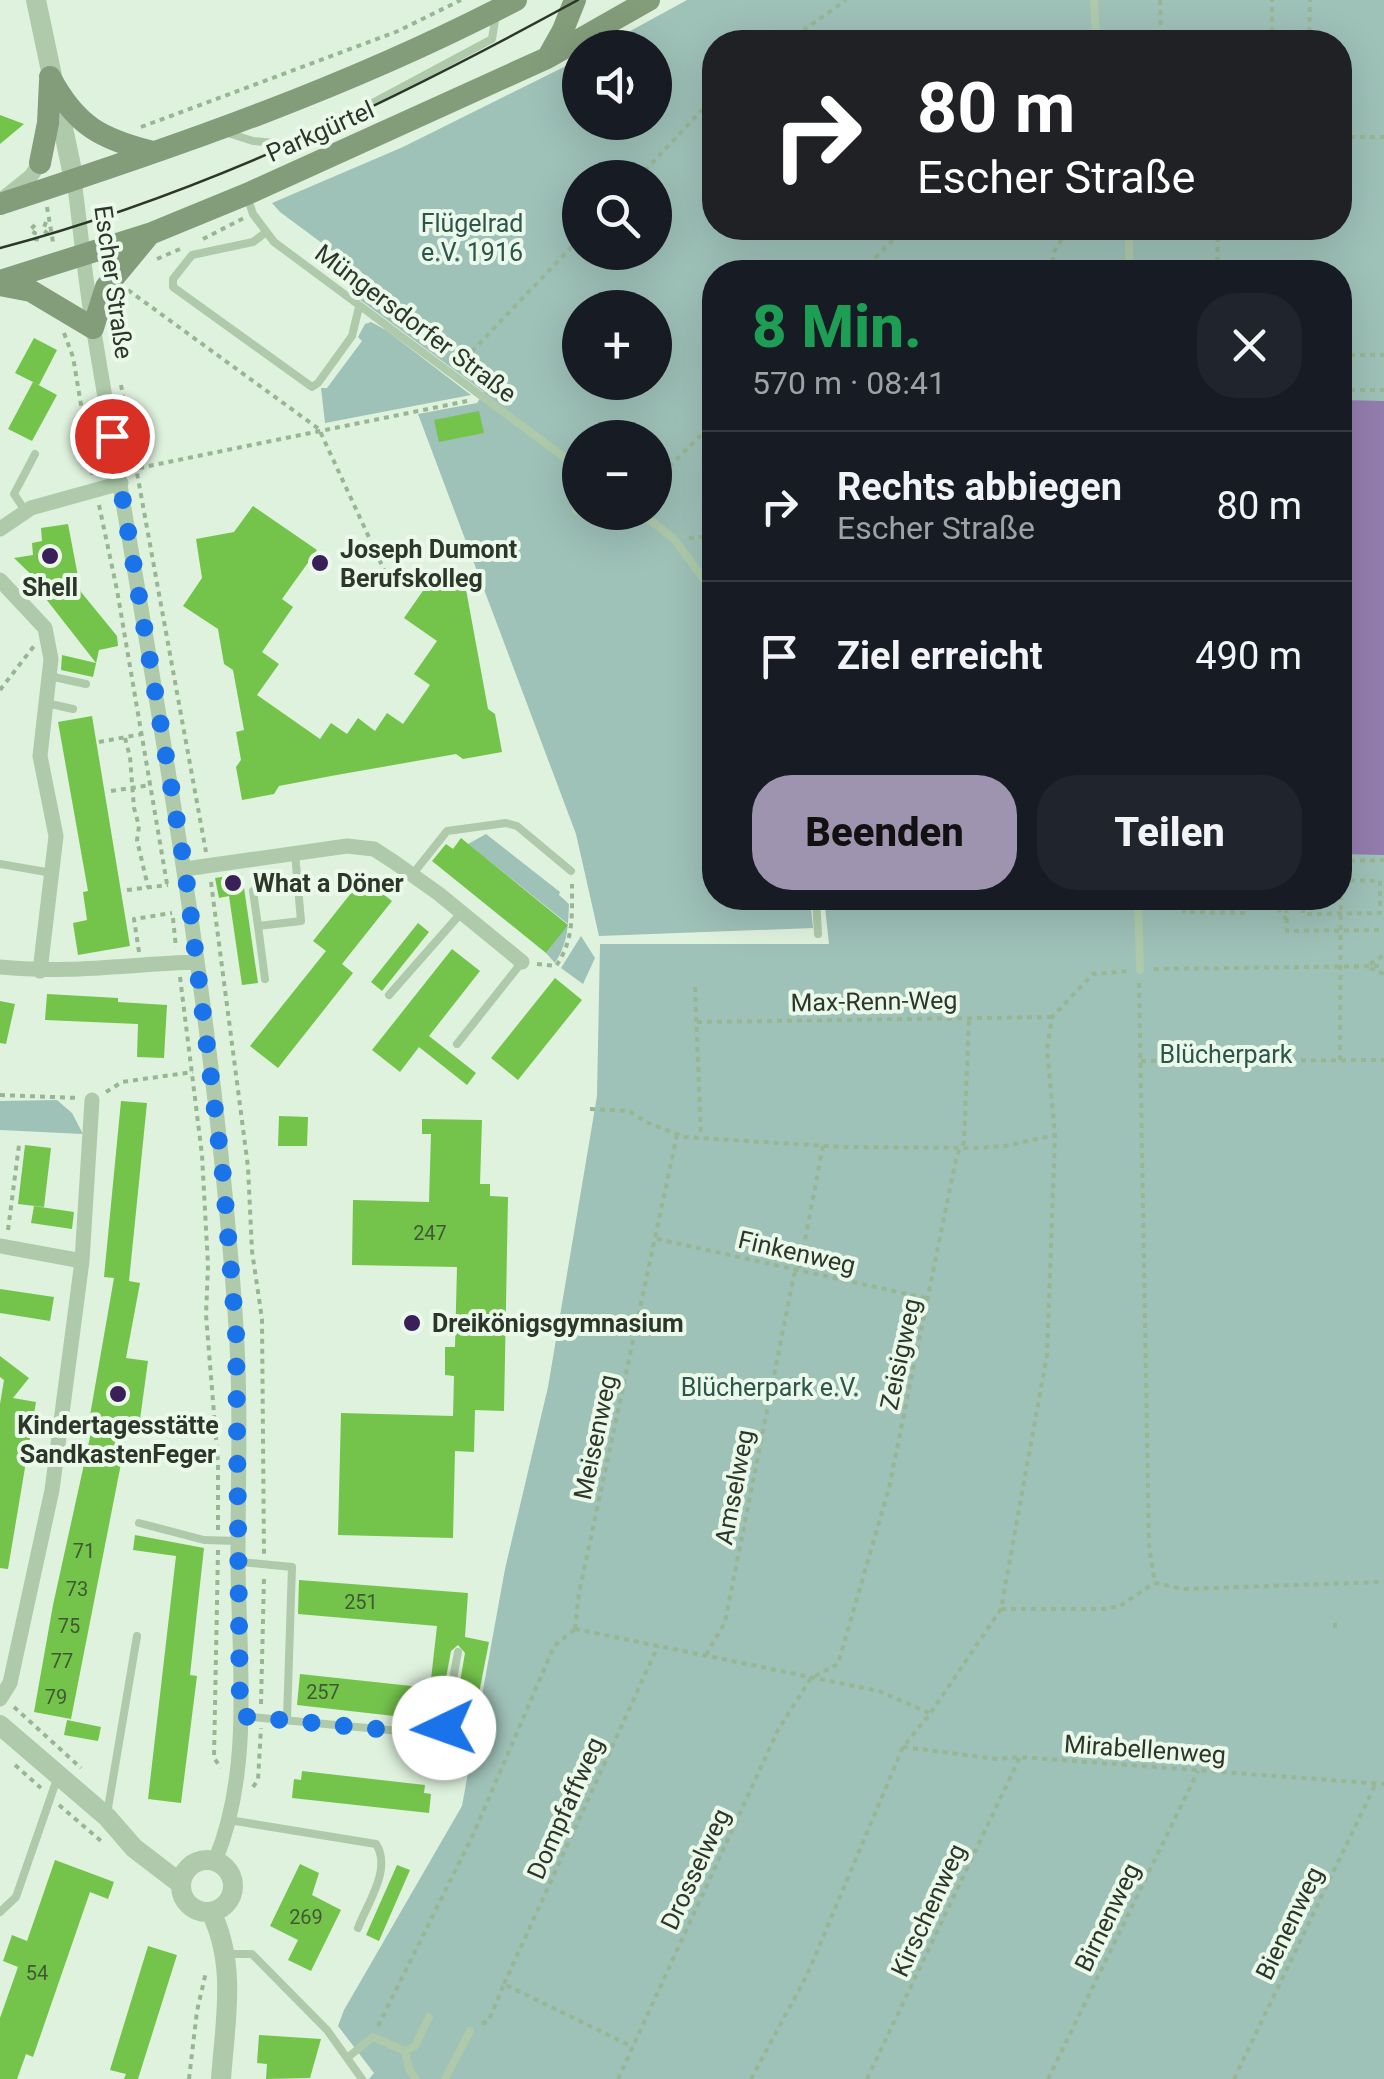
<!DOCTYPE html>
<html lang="de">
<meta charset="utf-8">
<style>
:root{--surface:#171b24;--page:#20242c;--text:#f1f3f6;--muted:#9ea1a6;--line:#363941;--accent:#9f94af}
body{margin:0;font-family:Roboto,sans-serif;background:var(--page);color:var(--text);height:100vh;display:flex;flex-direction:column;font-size:38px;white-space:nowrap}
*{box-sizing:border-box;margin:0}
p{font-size:32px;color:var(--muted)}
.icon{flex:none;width:55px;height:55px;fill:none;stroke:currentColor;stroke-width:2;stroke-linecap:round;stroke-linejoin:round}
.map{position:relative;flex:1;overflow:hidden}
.sheet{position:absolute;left:702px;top:260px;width:650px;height:650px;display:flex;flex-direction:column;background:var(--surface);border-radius:40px;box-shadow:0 10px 40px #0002}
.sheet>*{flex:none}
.banner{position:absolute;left:702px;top:30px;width:650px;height:210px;border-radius:40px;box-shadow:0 10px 40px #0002;background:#202124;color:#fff;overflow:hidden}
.controls{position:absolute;left:562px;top:30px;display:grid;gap:20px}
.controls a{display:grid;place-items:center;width:110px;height:110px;border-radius:50%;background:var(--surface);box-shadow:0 10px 40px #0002;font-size:50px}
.pin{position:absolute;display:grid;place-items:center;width:85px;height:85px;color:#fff;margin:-42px;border:5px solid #fff;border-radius:50%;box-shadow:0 2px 10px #0007}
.me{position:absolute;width:110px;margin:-55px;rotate:267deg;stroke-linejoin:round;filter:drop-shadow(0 0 8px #0008)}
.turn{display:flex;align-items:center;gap:35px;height:210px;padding:0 50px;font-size:45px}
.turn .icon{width:130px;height:130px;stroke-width:2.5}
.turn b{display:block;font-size:70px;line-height:85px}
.round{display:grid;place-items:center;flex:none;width:105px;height:105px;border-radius:40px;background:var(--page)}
.head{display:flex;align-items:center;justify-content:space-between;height:170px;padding:0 50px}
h1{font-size:60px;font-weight:800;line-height:75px;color:#1e9e55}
.button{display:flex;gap:20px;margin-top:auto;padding:20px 50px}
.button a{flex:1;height:115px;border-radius:40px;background:var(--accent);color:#111;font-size:40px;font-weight:800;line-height:115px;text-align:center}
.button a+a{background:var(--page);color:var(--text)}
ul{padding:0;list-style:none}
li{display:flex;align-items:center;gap:30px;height:150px;padding:0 50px;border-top:2px solid var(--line)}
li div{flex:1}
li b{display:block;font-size:38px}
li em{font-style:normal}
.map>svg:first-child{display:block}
</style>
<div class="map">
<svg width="1384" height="2079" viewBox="0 0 1384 2079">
<rect width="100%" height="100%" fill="#dff2de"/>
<path fill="#9ec1b8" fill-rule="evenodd" d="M687,0H1384V2079H369L374,2073L338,2026L344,2010L462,1806L505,1569L548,1387L597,1096L600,944H829L824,898H1340V272H715V568L707,554C699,575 708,593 715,613V898H810L813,928L599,936L576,834L418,414L477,403L484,392L359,299L373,281L280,212L272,203L403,147L580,59V122H655V48L601,47ZM715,42H1340V228H715ZM580,178H655V252H580ZM580,308H655V382H580ZM580,438H655V512H580Z
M371,322L386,330L471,395L325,423L321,388H327L362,341L358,337L365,324Z
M486,834L560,892L559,895L569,904C568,927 568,943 555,963L546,953L568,924L468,844Z
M581,936L595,958L583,984L561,968Z
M57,1100L72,1113L83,1134L0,1130V1101Z"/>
<path fill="#937dae" d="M1340,400L1384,401V855L1340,854Z"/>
<path fill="#74c34b" d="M0,115L24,124L0,144Z
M34,338L57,350L39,385L15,373Z
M33,382L57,395L32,441L8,429Z
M479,411L484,433L439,442L434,420Z
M253,506L317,550L282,599L293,607L262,652L279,664L257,695L320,739L331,723L347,734L358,718L375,731L387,713L403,724L430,685L414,674L437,641L404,618L427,585L433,590L465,584L488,709L495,714L502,752L463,759L456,754L331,776L279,786L274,794L242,800L236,767L241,760L236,732L244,730L233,670L224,664L218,629L183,606L202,578L196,539L234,532Z
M68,524L81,592L117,636L118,646L99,650L93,677L61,670L62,655L96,663L39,590L43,586L14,558L33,555L32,543L42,541L41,528Z
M92,716L130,946L78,955L73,923L87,920L83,892L88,891L58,722Z
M461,838L568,925L546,953L432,861L446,844L453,849Z
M242,874L258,983L242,985L229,896L219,898L215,878Z
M363,878L392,901L342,964L353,973L278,1068L250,1046L326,951L313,941Z
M418,923L429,932L382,991L371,982Z
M452,949L480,971L429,1036L476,1073L467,1085L419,1047L400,1072L372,1050Z
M555,978L582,1000L518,1080L491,1058Z
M47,994L118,998V1002L167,1005L164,1058L137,1057L138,1024L45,1020Z
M0,1001L15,1004L6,1044L0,1043Z
M121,1101L147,1103L129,1281L140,1283L126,1358L148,1361L138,1434L127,1433L71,1719L34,1712L53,1605L92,1428L88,1427L114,1278L104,1277Z
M279,1116L308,1117L307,1146H278Z
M422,1119L482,1120L480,1184H490V1196L508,1197L504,1411L475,1410L474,1452L455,1451L453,1538L338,1535L341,1413L453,1416L454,1376L445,1375V1347H455L457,1267L352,1265L353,1200L429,1202L431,1134H422Z
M25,1145L51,1148L44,1207L18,1204Z
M34,1206L74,1212L72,1229L31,1223Z
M0,1289L54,1297L50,1321L0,1313Z
M0,1356L29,1378L13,1398L36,1402L8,1569L0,1568V1404L4,1380L0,1377Z
M135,1535L204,1548L190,1675L197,1676L181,1803L148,1799L176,1556L133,1550Z
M299,1580L468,1593L465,1637L489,1642L472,1729L453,1723L465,1653L458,1645L451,1651L438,1721L297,1705L300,1674L430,1688L437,1626L298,1614Z
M67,1720L101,1727L98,1741L64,1735Z
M302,1771L425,1785L424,1793L431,1794L429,1813L292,1798L294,1779L301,1780Z
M55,1860L114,1882L108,1899L90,1892L33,2057L26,2054L17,2079H0V2018L18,1967L3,1961L12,1935L27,1941Z
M300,1864L319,1873L312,1895L341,1910L311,1971L288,1960L298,1940L270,1926Z
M397,1865L410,1870L379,1941L366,1935Z
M148,1946L177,1955L138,2079H124L126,2074L110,2070Z
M259,2035L321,2039L310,2078L266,2079L267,2064L257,2063Z"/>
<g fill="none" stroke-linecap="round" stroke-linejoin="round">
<path stroke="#99b694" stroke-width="4" stroke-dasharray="5 5" stroke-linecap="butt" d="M1160,0L1161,42
M787,42L846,0
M1272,42V0
M1283,42H1309
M1309,42L1310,0
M141,127L398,31L461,0
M1340,137H1384
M638,178L715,96
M47,207L53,242
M46,222L43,230L51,236
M35,225L30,230L35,233L33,239L43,240
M203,239L244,218
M157,259L180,249
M861,272L905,228
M1053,272V253L1069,228
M1217,272L1218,228
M128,290L319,429L385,572
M64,333L73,357L93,476
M1340,355H1384
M1345,355V390
M458,366L580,238
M121,385L206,852
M1340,390H1384
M139,468L467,401
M655,481L715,421
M99,505L117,590L167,884
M689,538L715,536
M0,690L34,646
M125,738L130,757L134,808L139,826L137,840L148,887
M99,742L142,734
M111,791L151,785
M1340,861L1384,860
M211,882L248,1167L252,1251L262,1319L264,1554
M127,890L168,885
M1185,898L1184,912L1243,913V898
M1278,898V909L1287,920
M1286,898L1287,931L1384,930
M1303,898V914L1380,913V881L1340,880
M173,918L176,948
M139,952L134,919L172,913
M537,964L556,966C574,940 572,915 572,884
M1370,964L1384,955
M1370,968L1384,974
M1154,969L1384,966
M180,977L202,1155L208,1265L206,1315L218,1463V1531
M1139,983L1149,1546L1155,1583L1183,1589L1384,1582
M695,987L701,1137
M697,1022L1052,1017
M1340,1060L1341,861
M1141,1061L1384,1060
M106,1092L122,1082L193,1072
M0,1095L79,1098
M590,1109L629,1111L646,1122L684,1137L843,1147L974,1148L1005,1146L1055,1135
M8,1230L19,1145
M657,1239L930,1299
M218,1550L214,1758L221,1768
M1001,1609H1104L1120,1606L1154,1583
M1335,1623V1628
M575,1629L579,1593L677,1135
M575,1629L879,1691L929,1713
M706,1655L725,1622L794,1275L800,1266L823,1146
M261,1704L264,1578
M14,1707L81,1768
M903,1747L997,1759L1020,1757L1384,1784
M15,1765L41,1788
M253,1787L258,1780L261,1728
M59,1805L101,1841
M504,1984L658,1646
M482,2024L489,2020L504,1984L633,2047
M378,2026L473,1835L554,1646L575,1629
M189,2079L197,2011L206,1972
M618,2079L778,1730L811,1678L838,1664L889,1488L951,1183L957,1155L964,1142L969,1017
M751,2079L807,1975L903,1747L930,1714L1001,1609L1047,1355L1055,1135L1047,1049L1052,1017L1093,974L1129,971
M867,2079L1020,1757
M1048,2079L1198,1771
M1234,2079L1376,1783"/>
<path stroke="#aecaaa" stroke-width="8" d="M1094,0L1096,42
M228,133L253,141L283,144L352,114L492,39L496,14
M248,199L253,214L274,242L580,469
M1129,228V272
M265,233L253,242L192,255L173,279V287L312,387L318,383L352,336L359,307
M576,511L580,506
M26,512L14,494L35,454
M640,512L674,539L715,594
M49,676L86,684
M46,703L73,709
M0,864L52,873
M412,875L447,831L506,823L517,826L571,871
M253,891L258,926
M816,898L818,934
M1138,898L1140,970
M265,979L258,926L301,921L295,853
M389,995L462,912
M457,1044L522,962
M139,1523L204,1540L238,1541
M240,1562L292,1567L287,1719
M241,1716L410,1732L444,1728L458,1652
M107,1814L137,1636
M229,1820L376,1844C392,1869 368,1902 358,1928
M0,1912L16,1897L58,1776
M226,1954H252L327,2030L362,2079
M405,2051L415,2046L429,2017
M347,2058L373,2037L405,2051L409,2069L416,2079
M445,2079L470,2031"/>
<path stroke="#aecaaa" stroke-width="15" d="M74,180C81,231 85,282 94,332C149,663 214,993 236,1327C241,1403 238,1481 238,1557C238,1656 254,1768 215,1861
M4,198L31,176L40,163
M0,529L31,508L121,483
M0,580L45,628L51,659L40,756L56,836L40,971
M185,869L347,846L374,849L394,862L439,894L522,962
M0,967C69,974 129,964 197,962
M0,1246L82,1261L52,1490L10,1683L0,1699
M82,1261L92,1100"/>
<path stroke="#aecaaa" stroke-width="20" d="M36,0L74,180
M0,1725L107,1817L134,1848L181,1884
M181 1886a26 26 0 1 1 52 0a26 26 0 1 1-52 0Z
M211,1912C237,1965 225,2022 221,2079"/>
<path stroke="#839d7b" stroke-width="22" d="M549,55L563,30L575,0
M50,77C76,126 101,139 153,152
M40,163L48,123L50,81
M0,204C176,147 352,86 516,0
M0,281L152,233L247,194L547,58L649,0
M0,285L31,291L93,328L106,287L149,235"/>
<path stroke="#2d3729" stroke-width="2.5" d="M0,248C204,194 393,101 578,0"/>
</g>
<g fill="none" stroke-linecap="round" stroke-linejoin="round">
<path stroke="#1a73e8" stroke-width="18" stroke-dasharray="0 32.4" d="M112,436L185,869L223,1175L236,1332L240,1716L410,1732L444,1728"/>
</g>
<g fill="#3a2058" stroke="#ebf9ea" stroke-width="4">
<circle cx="50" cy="556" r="10"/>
<circle cx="320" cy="563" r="10"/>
<circle cx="233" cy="883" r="10"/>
<circle cx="412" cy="1323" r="10"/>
<circle cx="118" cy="1394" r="10"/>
</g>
<g text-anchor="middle" stroke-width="8" stroke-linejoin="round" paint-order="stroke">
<g font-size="20" fill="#3f5a32">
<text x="430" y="1240">247</text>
<text x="84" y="1558">71</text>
<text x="77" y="1596">73</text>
<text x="361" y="1609">251</text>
<text x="69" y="1633">75</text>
<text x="62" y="1668">77</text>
<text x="323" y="1699">257</text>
<text x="56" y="1704">79</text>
<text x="306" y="1924">269</text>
<text x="37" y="1980">54</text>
</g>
<g font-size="25" fill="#2d3729" stroke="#ebf9ea">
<text transform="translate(320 131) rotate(-24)" y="9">Parkgürtel</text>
<text transform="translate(114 282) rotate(82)" y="9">Escher Straße</text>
<text transform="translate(416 323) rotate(37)" y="9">Müngersdorfer Straße</text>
<text transform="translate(874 1001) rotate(-1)" y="9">Max-Renn-Weg</text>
<text transform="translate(797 1252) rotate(13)" y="9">Finkenweg</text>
<text transform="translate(900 1354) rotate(-78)" y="9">Zeisigweg</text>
<text transform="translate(595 1437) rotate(-78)" y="9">Meisenweg</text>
<text transform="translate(734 1487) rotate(-79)" y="9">Amselweg</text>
<text transform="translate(1145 1749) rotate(4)" y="9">Mirabellenweg</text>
<text transform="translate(565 1808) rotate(-66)" y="9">Dompfaffweg</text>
<text transform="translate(695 1869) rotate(-65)" y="9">Drosselweg</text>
<text transform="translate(928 1910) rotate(-65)" y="9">Kirschenweg</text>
<text transform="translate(1107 1917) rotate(-64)" y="9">Birnenweg</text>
<text transform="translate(1289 1923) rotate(-64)" y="9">Bienenweg</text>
</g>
<g font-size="25" fill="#2d554c" stroke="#ebf9ea">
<text x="472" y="232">Flügelrad<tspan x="472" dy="29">e.V. 1916</tspan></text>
<text x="1226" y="1063">Blücherpark</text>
<text x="770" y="1396">Blücherpark e.V.</text>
</g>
<g font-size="25" font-weight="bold" fill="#2d3729" stroke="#ebf9ea" text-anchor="start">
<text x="340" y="558">Joseph Dumont<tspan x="340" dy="29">Berufskolleg</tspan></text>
<text x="50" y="596" text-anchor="middle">Shell</text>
<text x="253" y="892">What a Döner</text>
<text x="432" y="1332">Dreikönigsgymnasium</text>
<text x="118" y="1434" text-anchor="middle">Kindertagesstätte<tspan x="118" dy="29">SandkastenFeger</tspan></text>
</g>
</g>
</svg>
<div class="controls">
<a><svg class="icon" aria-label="sound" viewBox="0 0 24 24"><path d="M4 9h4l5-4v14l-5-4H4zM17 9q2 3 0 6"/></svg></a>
<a><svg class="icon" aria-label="search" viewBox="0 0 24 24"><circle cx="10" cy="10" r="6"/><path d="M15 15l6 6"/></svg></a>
<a>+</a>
<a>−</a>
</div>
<div class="pin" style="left:112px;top:436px;background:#d93025"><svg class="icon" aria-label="arrive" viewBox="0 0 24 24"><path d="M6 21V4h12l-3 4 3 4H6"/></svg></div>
<svg class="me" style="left:444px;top:1728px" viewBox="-20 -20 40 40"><circle r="19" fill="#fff"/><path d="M0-13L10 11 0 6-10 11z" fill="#1a73e8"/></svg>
<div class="banner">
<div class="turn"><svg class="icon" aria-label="right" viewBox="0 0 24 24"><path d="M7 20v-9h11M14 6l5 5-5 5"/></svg><div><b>80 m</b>Escher Straße</div></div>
</div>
<section class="sheet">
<div class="head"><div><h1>8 Min.</h1><p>570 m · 08:41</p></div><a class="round"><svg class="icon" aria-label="close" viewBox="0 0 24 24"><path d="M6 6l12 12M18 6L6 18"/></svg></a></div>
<ul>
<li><svg class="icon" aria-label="right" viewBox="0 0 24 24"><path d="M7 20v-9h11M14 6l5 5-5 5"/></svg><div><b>Rechts abbiegen</b><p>Escher Straße</p></div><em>80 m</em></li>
<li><svg class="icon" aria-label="arrive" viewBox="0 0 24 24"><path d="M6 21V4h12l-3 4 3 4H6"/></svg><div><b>Ziel erreicht</b></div><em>490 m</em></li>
</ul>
<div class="button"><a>Beenden</a><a>Teilen</a></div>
</section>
</div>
